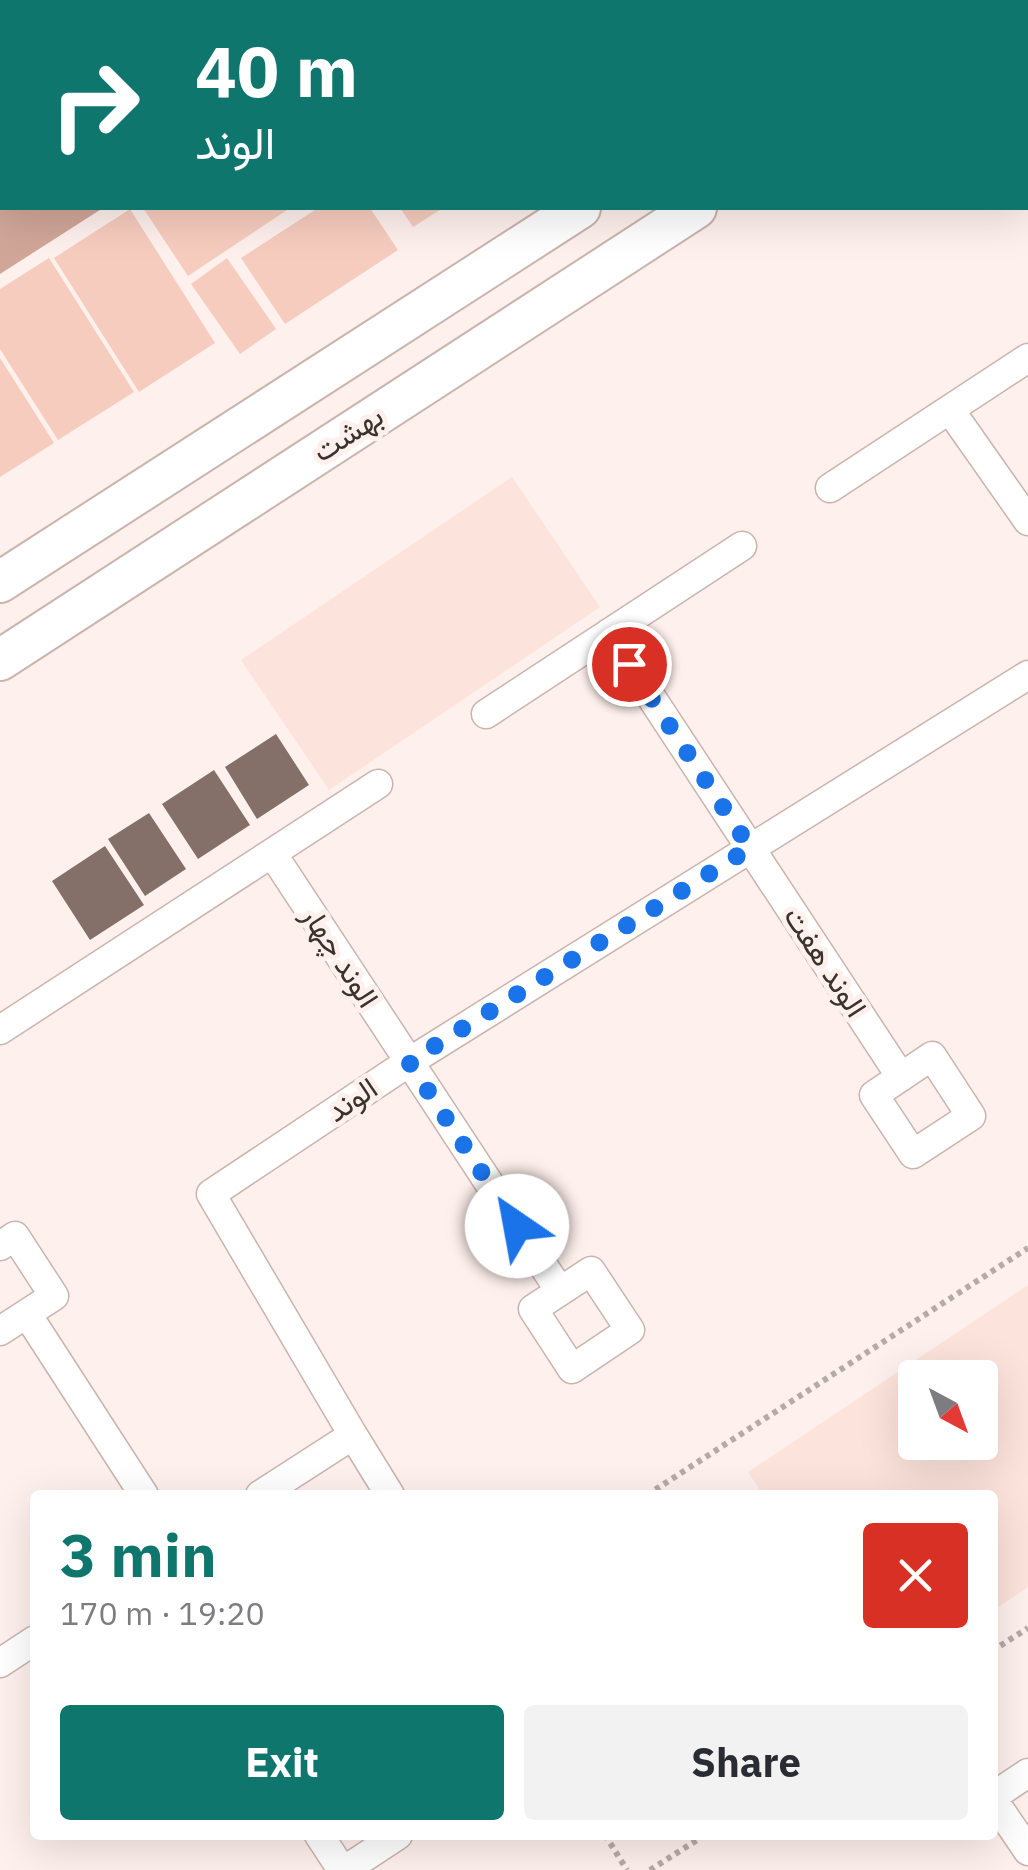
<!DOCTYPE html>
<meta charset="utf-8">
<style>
:root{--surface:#fff;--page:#f2f2f3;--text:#2b2b33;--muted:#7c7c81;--accent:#0f766e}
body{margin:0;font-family:"IBM Plex Sans",Vazirmatn,sans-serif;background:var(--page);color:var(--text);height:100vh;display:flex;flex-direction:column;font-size:38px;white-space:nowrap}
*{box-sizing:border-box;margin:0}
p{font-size:32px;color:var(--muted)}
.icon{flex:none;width:55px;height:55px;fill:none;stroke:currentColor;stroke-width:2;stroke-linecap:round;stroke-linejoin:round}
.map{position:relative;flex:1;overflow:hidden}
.side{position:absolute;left:30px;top:1490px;width:968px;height:350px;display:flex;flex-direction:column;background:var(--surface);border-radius:10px;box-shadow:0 10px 40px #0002}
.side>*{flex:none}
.guide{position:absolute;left:0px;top:0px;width:1030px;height:210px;box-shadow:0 10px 40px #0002;background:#0f766e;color:#fff;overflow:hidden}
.needle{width:65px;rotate:139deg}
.tools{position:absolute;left:898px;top:1360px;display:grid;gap:20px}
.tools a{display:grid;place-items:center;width:100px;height:100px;border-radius:10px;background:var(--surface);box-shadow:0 10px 40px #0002;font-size:50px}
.pin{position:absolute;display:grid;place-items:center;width:85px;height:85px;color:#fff;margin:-42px;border:5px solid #fff;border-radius:50%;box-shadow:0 2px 10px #0007}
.me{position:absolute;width:110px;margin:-55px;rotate:327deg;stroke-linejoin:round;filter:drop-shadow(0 0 8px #0008)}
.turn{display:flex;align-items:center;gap:35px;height:210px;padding:0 30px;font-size:45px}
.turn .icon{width:130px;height:130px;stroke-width:2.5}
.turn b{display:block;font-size:70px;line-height:85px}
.round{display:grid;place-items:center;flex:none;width:105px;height:105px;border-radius:10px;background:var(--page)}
.overview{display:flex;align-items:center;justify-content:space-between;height:170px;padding:0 30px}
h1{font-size:60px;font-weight:700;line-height:75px;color:var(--accent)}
.action{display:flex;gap:20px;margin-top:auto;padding:20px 30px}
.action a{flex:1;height:115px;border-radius:10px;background:var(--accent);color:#fff;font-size:40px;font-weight:700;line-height:115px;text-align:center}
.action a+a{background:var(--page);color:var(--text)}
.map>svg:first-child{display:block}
</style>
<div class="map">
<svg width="1028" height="1870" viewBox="0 0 1028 1870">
<rect width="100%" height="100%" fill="#fef0ec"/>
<path fill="#fce3db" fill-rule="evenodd" d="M512,477L600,607L329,790L241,660Z
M1028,1285V1587L993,1611L992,1495H763L748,1472ZM915,1378H980V1442H915Z"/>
<path fill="#f6ccbe" d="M143,208H290L188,276Z
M318,208H370L398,250L285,324L241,258Z
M400,208H443L413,227Z
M130,209L215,343L139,392L54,258Z
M49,258L134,392L58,440L0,349V289Z
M227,258L276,329L240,354L191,284Z
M0,358L54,443L0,477Z"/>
<path fill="#d0a698" d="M0,0H303L307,2H2V208H103L0,274Z"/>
<path fill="#847069" d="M276,734L309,785L257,819L225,767Z
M214,770L250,825L198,859L162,804Z
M149,813L186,869L145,896L108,839Z
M105,846L144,905L90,940L52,881Z"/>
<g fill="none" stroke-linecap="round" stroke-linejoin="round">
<g stroke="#cab4ad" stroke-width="31">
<path id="street" d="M950,410L1028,521
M830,488L1028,358
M609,633L901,1077
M486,714L742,546
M272,853L560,1291
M0,1030L378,784
M932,1056L971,1116L913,1154L874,1095Z
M0,1246L15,1236L54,1296L0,1331
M591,1271L630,1330L572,1369L533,1309Z
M27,1314L144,1495
M353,1435L390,1495
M260,1495L353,1435L211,1194L409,1062L1028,675
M0,1663L35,1640
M992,1797L1028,1773
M992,1798L1028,1851
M319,1835L342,1870
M345,1870L398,1835"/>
</g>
<g stroke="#cab4ad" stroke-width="44">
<path id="secondary" d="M898,2L901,0
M1011,2L1015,0
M1028,71V72
M0,582L580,208
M0,660L696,208"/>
</g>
<path stroke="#b6aaa7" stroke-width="6" stroke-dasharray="5 5" stroke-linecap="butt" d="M647,1495L1028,1248
M992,1651L1028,1628
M605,1835L627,1870
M650,1870L705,1835"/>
<use href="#street" stroke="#fff" stroke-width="28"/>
<use href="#secondary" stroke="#fff" stroke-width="40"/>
</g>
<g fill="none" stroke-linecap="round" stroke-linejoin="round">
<path stroke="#1a73e8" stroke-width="18" stroke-dasharray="0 32.4" d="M517,1226L409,1062L750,848L629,664"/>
</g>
<g text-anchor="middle" stroke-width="10" stroke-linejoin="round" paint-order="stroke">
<g font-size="30" fill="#3a322f" stroke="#fef0ec">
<text transform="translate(348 434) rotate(-33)" y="10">بهشت</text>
<text transform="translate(340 957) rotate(57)" y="10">الوند چهار</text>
<text transform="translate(825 962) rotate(57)" y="10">الوند هفت</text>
<text transform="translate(352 1100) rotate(-34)" y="10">الوند</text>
</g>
</g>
</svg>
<div class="tools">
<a><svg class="needle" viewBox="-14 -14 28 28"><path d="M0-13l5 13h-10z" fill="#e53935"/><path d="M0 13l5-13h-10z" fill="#7c7c81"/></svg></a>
</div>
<div class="pin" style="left:629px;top:664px;background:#d93025"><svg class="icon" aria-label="arrive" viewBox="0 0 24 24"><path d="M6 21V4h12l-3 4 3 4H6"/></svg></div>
<svg class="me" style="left:517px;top:1226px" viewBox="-20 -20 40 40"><circle r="19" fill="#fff"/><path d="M0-13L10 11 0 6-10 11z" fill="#1a73e8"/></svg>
<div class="guide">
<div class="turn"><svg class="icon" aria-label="right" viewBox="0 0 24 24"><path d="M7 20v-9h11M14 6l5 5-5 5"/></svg><div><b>40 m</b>الوند</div></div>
</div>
<section class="side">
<div class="overview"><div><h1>3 min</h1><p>170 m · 19:20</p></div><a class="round" style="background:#d93025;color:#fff"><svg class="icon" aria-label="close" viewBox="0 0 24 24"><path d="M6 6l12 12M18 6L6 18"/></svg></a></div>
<div class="action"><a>Exit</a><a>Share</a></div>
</section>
</div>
